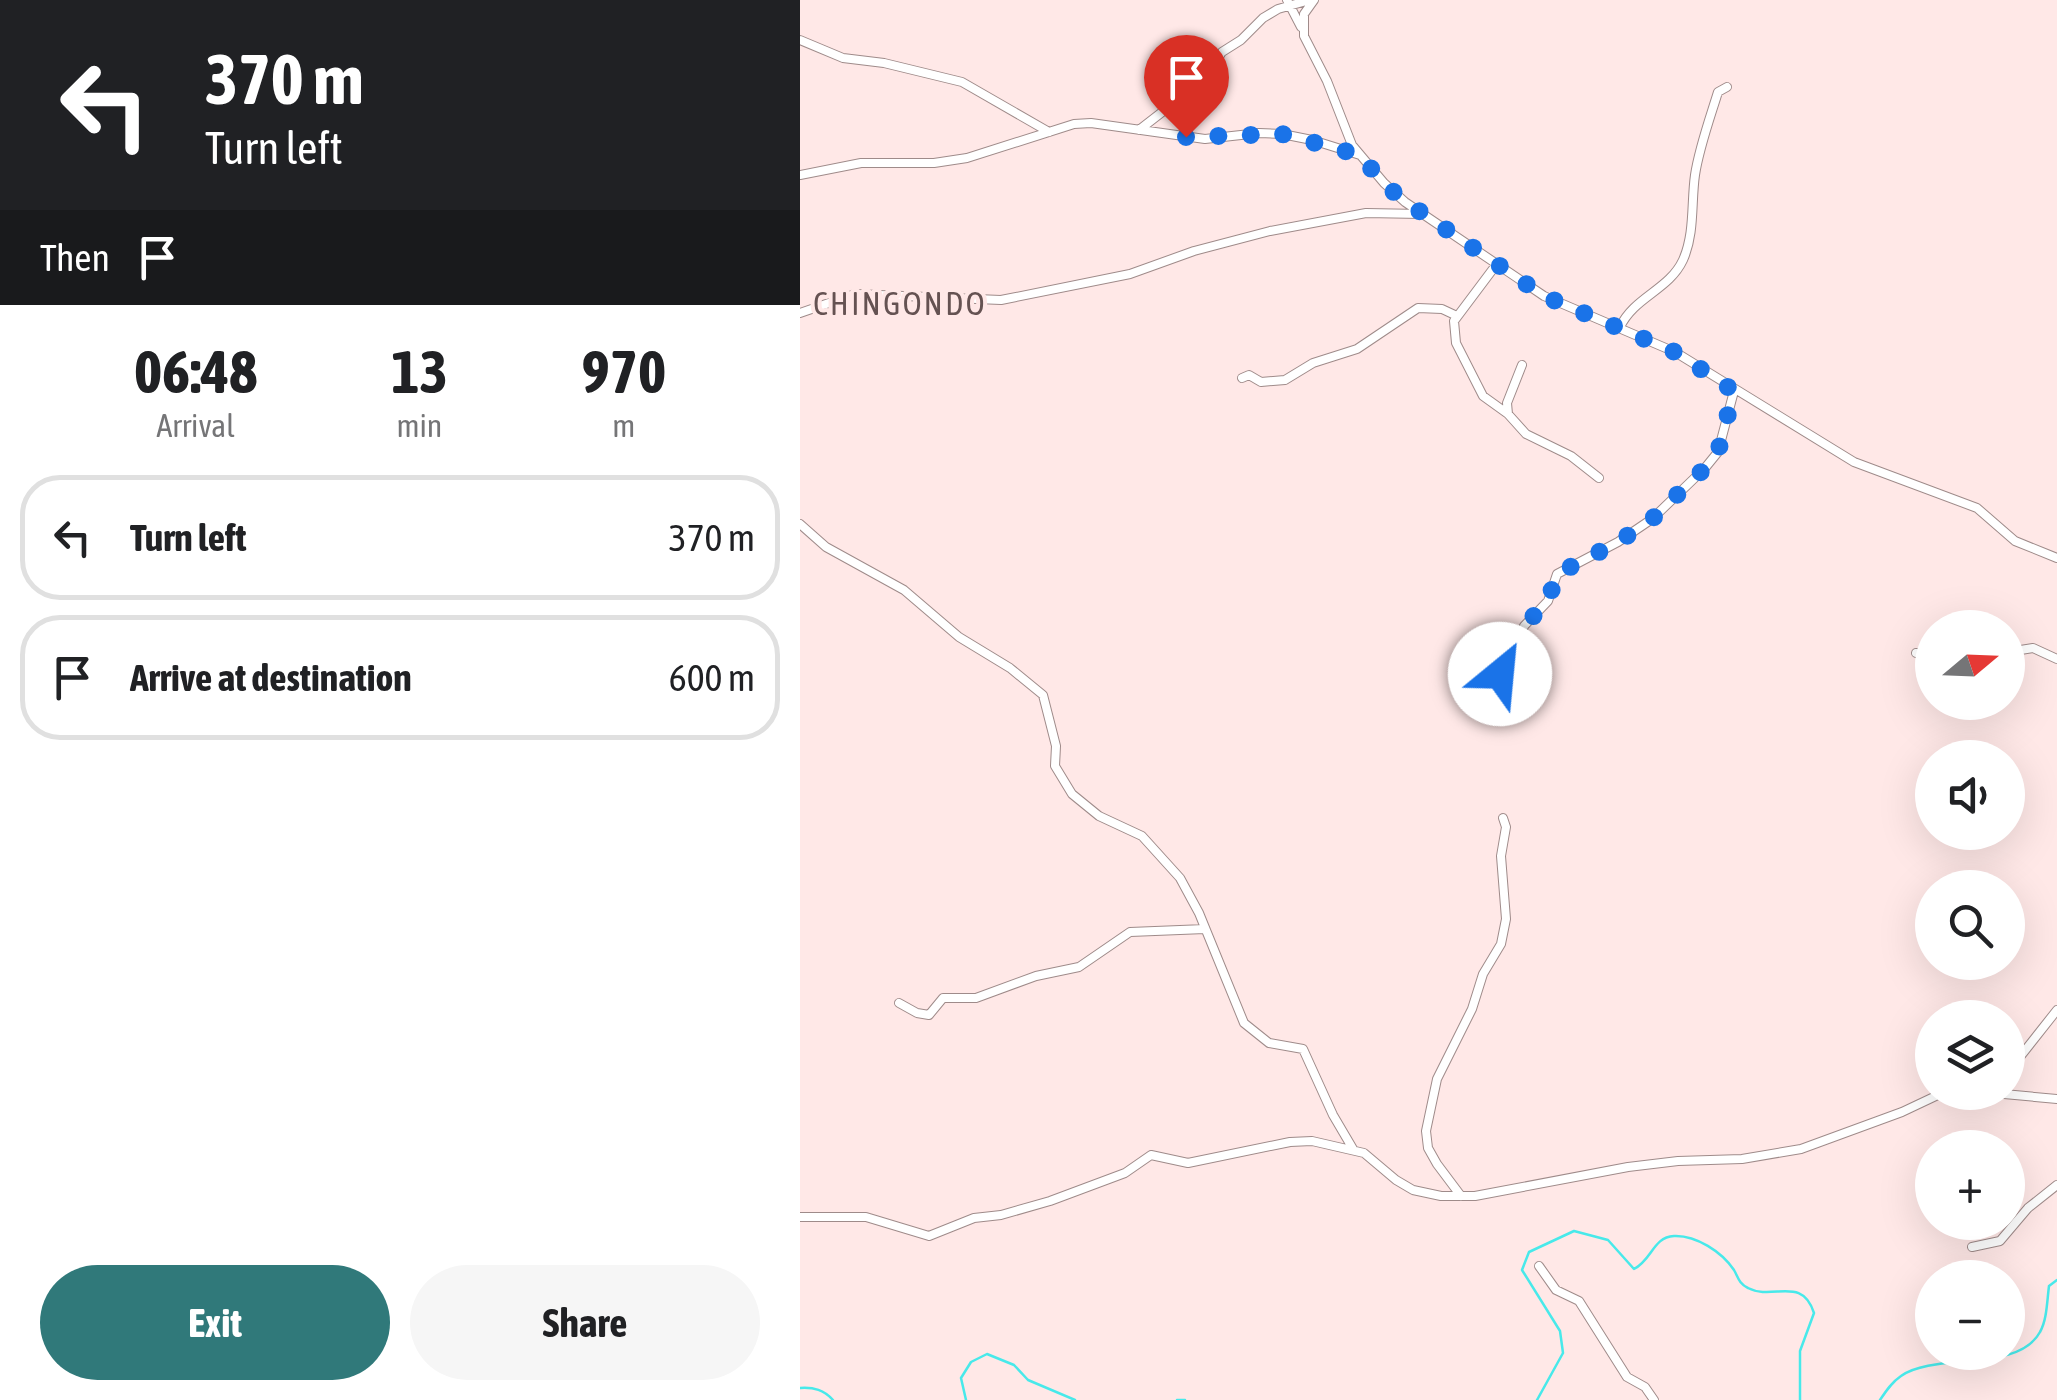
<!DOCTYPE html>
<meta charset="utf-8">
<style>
:root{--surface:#fff;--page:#f6f6f6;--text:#202124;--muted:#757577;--line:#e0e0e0;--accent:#30797a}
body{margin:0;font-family:"Asap Condensed",sans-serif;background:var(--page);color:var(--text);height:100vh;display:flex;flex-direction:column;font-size:38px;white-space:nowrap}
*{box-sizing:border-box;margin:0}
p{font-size:32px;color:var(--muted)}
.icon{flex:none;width:55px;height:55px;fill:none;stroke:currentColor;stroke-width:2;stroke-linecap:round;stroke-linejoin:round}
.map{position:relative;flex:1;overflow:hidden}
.panel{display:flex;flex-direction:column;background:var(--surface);width:800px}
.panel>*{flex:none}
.hud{background:#202124;color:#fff;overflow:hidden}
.needle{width:65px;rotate:71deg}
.buttons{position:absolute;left:1115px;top:610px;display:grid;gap:20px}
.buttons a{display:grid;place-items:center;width:110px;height:110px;border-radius:50%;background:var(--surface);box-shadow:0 10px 40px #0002;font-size:50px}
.pin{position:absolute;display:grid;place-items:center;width:85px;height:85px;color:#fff;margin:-102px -42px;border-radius:50% 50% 50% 0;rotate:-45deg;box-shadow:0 0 10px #0007}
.pin .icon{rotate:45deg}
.me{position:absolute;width:110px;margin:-55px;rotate:28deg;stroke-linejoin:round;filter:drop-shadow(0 0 8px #0008)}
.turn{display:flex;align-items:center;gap:35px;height:210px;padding:0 40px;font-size:45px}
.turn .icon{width:130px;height:130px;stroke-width:2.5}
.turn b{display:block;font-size:70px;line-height:85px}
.then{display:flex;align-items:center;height:95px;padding:0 40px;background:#0003;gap:20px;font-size:38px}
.eta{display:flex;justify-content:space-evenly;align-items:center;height:170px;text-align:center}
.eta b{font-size:60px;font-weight:700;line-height:70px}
.primary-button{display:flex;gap:20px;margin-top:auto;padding:20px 40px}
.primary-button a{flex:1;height:115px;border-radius:60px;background:var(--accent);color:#fff;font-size:40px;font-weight:700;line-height:115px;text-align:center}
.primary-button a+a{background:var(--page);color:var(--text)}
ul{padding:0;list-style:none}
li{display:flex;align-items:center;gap:30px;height:125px;margin:0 20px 15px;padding:0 20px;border:5px solid var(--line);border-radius:40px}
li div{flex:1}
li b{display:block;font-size:38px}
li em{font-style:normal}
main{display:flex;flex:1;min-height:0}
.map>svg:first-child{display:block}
</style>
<main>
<section class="panel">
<div class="hud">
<div class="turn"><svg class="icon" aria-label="left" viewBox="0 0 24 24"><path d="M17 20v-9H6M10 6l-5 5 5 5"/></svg><div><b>370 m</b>Turn left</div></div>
<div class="then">Then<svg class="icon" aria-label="arrive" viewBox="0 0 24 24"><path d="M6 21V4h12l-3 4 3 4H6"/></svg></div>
</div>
<div class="eta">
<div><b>06:48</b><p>Arrival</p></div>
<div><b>13</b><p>min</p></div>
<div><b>970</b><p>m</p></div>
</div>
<ul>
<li><svg class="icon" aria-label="left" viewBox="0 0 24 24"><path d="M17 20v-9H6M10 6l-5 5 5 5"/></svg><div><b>Turn left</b></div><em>370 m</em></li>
<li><svg class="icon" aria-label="arrive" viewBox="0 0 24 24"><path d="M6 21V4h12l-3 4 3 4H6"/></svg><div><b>Arrive at destination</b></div><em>600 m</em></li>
</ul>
<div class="primary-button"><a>Exit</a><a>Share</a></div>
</section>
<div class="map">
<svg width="1257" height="1400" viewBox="0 0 1257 1400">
<rect width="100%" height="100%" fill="#ffe8e7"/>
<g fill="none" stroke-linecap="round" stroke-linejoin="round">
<path stroke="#48e9ea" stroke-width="2.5" d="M0,1388C14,1387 24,1390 33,1400
M166,1400L161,1378L171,1362L187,1354L214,1365L228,1380L275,1400
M377,1400H385
M737,1400L763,1353L760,1331L722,1270L729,1252L774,1231L808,1240L834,1269C852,1260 853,1237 874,1236C896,1235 922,1252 934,1270C938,1277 939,1284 948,1288C973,1301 1002,1275 1014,1313L1000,1351V1400
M1080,1400C1086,1391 1092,1382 1101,1376C1135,1352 1218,1373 1240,1332C1247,1320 1247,1301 1249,1286L1257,1280"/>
<g stroke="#9f8b8a" stroke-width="10">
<path id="minor" d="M487,0L501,27
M514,0L504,14V36L527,81L552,145L584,183L605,202L744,296L875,352L1054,462L1177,508L1215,541L1257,558
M0,40L43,58L84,63L162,82L249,132
M339,130L406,78L422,52L441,40L463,18L478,9L510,0
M0,175L61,163H134L167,158L274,124L291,123L405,139L459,133L482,134L512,140L560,155
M696,265L654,321L656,343L683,396L708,414L726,434L771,456L799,478
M0,313L55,294L201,300L330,274L394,251L470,231L566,213L621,214
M820,327C834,297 869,290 883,260C895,233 891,203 895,175C899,148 910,118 918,92L927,87
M442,378L449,375L461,382L485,380L513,363L557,349L618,308L642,309L657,316
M708,414L707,403L722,365
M0,524L26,547L104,590L159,637L210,668L243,695L256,746L255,766L272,794L299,816L342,836L380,878L399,913L444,1023L469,1043L503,1049L533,1115L553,1149
M1208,652L1233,648L1257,659
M1116,653L1132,655
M700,674L708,653L719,641L724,626L748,601L757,574L818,542L852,519L905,468L918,452L934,391
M99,1003L117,1013L129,1015L143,998H176L236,976L279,967L330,932L405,929
M1208,1072L1257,1010
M661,1196L637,1164L628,1148L626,1131L637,1079L672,1009L683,974L701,944L706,919L701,856L706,827L703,818
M0,1217H66L129,1236L174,1218L201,1215L250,1201L325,1173L351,1155L388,1163L490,1142L512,1141L564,1153L596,1180L613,1190L641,1196H675L828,1167L878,1161L942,1159L1001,1149L1102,1112L1138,1095L1193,1093L1257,1099
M1172,1247L1200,1241L1228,1208L1257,1185
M739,1266L756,1290L779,1301L827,1377L845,1387L854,1400"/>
</g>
<use href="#minor" stroke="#fff" stroke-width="8"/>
</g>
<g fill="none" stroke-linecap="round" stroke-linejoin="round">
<path stroke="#1a73e8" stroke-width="18" stroke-dasharray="0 32.4" d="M386,137L482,134L560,155L584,184L606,202L744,296L875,352L934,391L918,452L905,468L852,519L818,542L757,574L748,601L724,626L700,674"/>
</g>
<g text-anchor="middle" stroke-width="8" stroke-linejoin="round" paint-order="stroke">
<g font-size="32" letter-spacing="2.5" fill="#655252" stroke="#ffe8e7">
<text x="100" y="315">CHINGONDO</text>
</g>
</g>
</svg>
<div class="buttons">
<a><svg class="needle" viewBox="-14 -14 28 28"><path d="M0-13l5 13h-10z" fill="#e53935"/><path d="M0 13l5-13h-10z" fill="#757577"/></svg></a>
<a><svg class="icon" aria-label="sound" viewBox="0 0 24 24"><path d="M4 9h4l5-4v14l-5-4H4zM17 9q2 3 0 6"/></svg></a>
<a><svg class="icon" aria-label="search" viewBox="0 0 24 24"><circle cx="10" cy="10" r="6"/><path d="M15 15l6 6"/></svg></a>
<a><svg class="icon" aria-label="layers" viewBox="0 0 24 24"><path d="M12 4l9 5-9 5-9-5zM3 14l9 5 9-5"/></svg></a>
<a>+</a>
<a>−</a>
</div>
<div class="pin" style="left:386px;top:137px;background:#d93025"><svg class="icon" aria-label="arrive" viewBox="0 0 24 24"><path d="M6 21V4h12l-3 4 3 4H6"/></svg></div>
<svg class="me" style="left:700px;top:674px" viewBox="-20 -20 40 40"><circle r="19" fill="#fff"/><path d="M0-13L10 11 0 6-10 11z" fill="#1a73e8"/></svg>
</div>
</main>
